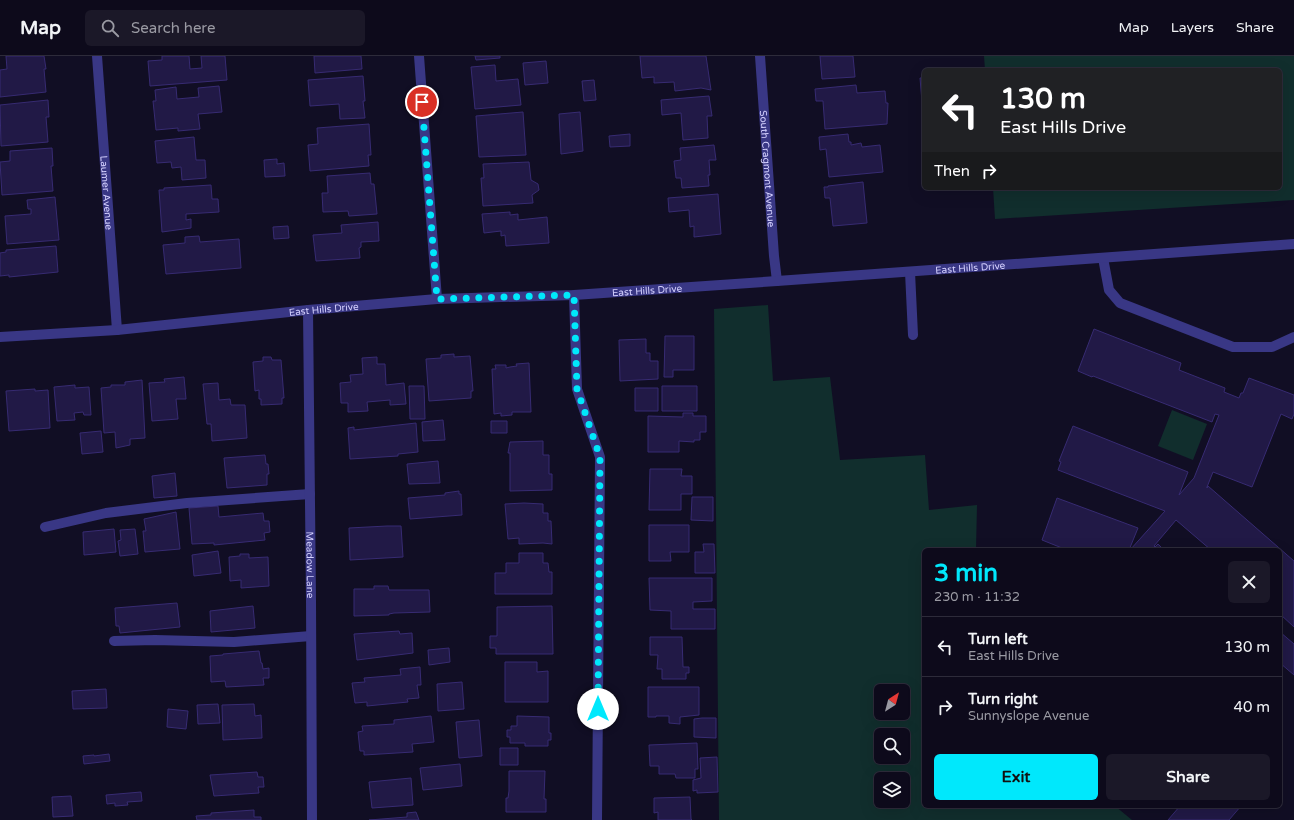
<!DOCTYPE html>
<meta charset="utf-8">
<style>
:root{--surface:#0d0a1b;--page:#1b1828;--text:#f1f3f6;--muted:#9a9aa3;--line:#2d2b3a;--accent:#00e8fc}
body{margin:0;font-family:"Varela Round",sans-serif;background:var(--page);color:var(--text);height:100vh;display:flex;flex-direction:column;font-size:15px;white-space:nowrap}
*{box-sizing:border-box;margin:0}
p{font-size:13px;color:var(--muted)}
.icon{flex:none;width:22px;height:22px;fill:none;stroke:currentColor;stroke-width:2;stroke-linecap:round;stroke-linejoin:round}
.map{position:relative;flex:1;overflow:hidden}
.side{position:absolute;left:922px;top:492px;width:360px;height:260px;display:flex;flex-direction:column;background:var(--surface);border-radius:6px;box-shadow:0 4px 16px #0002,0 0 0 1px var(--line)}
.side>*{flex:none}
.guide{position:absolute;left:922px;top:12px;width:360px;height:122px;border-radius:6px;box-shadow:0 4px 16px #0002,0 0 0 1px var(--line);background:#202124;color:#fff;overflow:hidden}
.needle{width:26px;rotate:36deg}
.buttons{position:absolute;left:874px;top:628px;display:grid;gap:8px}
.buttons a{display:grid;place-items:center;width:36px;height:36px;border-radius:6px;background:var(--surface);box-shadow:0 4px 16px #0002,0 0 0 1px var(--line);font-size:20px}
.pin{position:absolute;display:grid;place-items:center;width:34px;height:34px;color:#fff;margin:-17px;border:2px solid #fff;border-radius:50%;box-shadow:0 1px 4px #0007}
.me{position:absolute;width:44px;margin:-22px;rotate:0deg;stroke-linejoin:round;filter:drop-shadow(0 0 3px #0008)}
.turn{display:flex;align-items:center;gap:14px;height:84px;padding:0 12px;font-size:18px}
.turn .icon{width:52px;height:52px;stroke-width:2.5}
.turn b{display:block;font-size:28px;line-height:34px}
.then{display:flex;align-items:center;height:38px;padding:0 12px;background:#0003;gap:8px;font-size:15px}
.round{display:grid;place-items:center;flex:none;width:42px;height:42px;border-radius:6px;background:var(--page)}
.head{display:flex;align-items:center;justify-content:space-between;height:68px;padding:0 12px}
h1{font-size:24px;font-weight:700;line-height:30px;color:var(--accent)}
.primary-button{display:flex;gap:8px;margin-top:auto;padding:8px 12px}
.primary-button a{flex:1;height:46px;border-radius:6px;background:var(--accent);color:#111;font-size:16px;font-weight:700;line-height:46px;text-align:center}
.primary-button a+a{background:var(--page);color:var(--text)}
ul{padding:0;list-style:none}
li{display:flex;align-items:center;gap:12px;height:60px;padding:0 12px;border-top:1px solid var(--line)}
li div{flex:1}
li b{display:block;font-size:15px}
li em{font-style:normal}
header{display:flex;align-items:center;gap:24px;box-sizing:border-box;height:56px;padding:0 20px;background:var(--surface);border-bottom:1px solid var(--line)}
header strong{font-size:19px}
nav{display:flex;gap:22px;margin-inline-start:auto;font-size:14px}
.search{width:280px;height:36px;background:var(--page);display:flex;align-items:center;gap:10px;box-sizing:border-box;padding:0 14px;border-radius:6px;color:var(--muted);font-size:15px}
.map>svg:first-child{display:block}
</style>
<header>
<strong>Map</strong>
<div class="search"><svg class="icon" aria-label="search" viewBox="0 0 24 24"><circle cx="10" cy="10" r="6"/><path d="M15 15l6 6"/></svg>Search here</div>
<nav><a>Map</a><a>Layers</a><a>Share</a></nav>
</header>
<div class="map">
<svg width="1294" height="764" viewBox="0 0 1294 764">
<rect width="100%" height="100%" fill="#110e24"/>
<path fill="#112e2d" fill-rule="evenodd" d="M984,0H1294V144L995,163L993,132H1280V14H985Z
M768,249L773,325L830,321L840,404L925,399L929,454L977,449L976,494H924V750H1115L1132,764H719L714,253ZM881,635H903V657H881ZM881,679H903V701H881ZM881,723H903V745H881Z
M1172,354L1207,368L1193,404L1158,390Z"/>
<path fill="#211946" stroke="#372b72" d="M6,0H44L46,13H44L46,36L0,41V14L7,13Z
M162,0H189L190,13L202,12L201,0H225L227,24L150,30L148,5L162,4Z
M314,0H361L362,13L315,17Z
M475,0H500V2L476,4Z
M640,0H706L711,34L701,32L675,35L674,26L654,27V21L642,22Z
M820,0H853L855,21L822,23Z
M546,5L548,27L525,29L523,7Z
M495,9L496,25L518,23L521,49L475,53L471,11Z
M363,20L365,45H363L365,62L340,63L339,48L310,50L308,24Z
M920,22H924V46H922Z
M594,24L596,44L584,45L582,25Z
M856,29L857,37L885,35L886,47H888L887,68L825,73L823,45H816L815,33Z
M219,30L222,56L198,58L200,73L178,75V72L156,74L153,45H156L155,34L176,31L177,43L199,41L198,32Z
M709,40L712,60H707L708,82L683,84L681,57L662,59L661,44Z
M48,44L49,61H46L48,86L1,90L0,49Z
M523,56L526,99L479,101L476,60Z
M580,56L583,95L561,98L559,58Z
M369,68L371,99H368L369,110L310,115L308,89L318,88L317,72Z
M630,78V90L610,91L609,80Z
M848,78L849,86H851V89L861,87L862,91L880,89L883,116L829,121L826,93L820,94L819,81Z
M194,81L196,104H205L206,122L182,124L181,111L172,112L171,106L157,107L155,85Z
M714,89L716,104H709L710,119H708L709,130L682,132L681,122H676L674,105L681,104L680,92Z
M52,92L53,110H51L53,135L2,139L0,106L10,105V95Z
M277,103V108L284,107L285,120L265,121L264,104Z
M529,106L531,124L538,128L539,134L532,139L533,147L483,150L481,122H484L483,108Z
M370,117L371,128H374L377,158L349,160L348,155L323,156L322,137H328L327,120Z
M863,126L867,167L833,170L830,142H825L824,131H828V130Z
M211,129L212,143H218L219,156L186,158V164L191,163V172L162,176L159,134H164V132Z
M718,138L721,178L694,181V170L690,171L689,154L669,156L668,142Z
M55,141L59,184L7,188L5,160L31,158V153H28L27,144Z
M510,156V159L518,158V164L547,161L549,187L506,190L505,179L501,180V175L484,177L482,158Z
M378,166L379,185L361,186V191L359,192L360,202L316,205L313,179L342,177L341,169Z
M288,170L289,182L274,183L273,171Z
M199,180L200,186L239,183L241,212L166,218L163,189L185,187V181Z
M56,190L58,216L9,221V219L0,220V197L6,196V194Z
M1094,273L1181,307L1179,314L1225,332L1224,336L1239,342L1241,337H1243L1249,322L1294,339V358L1292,363L1281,358L1252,431L1213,416L1207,431V432L1208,430L1294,505V571L1280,558V494H1211L1176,464L1154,490L1155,491L1158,488L1164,494H1130L1165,455L1058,414L1061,406L1059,405L1073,370L1188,416L1179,439L1194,422L1219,359L1215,358L1212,366L1093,320L1092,321L1078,315Z
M665,280H694V314H673V321H664Z
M646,283V297H650V305H658V323L620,325L619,284Z
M454,298V301L470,300L473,335H471V342L429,345L426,303L441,302V299Z
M263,301H271L272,304H281L284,342H282V348L261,349V343H259V334L255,335L253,306L263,305Z
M377,301V308H385L386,329L404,327L406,348L390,349V344L367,346L368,355L348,356V347H341L340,327L351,326L350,319L363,318L362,302Z
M529,307L531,356H512V359L501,360V357L494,358L492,313H496L495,309H506V312L510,311L517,310L516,308Z
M184,321L186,343H176L178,363L152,365L149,327L165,326L164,323Z
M142,324L145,382L130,383V389L116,392L115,376L104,377L101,332L111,331V329H125V326Z
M218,327L219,344L230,343L231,349H245L247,382L212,385L211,368H207L203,328Z
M75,329V332L89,331L91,359H84L83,356L74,357L75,364L57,365L54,331Z
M409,330H424L425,363H410Z
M662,330H697V355H662Z
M635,332H658V355H635Z
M35,333V335L48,334L50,372L9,375L6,335Z
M683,357H693V360H706V376H700V384H694V386L679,385V396H648V360L683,361Z
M443,364L445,384L423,385L422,366Z
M491,365H507V377H491Z
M416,367L418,396L398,398V400L350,403L348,372L354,371V374Z
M101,375L103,396L82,398L80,377Z
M543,385V399H549V418H552V434L510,435V397H508L510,386Z
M265,399L266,408H268L269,418H267V429L227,432L224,402Z
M438,405L440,427L409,428L407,408Z
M650,413H682L681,420H692V438H681V454H649Z
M175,417L177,440L154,442L152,420Z
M459,435V438H461L462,459L410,463L408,442L445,439V437Z
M692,441H713V465L691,464Z
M1057,442L1138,472L1129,494H1067L1042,484Z
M524,447L543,448V457H548V465H551L552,488L543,487L519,488V482L508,483L505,448Z
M218,450L219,461L263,457L264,465H269L270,476L264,477L265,484L214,489V487L192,488L189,452Z
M176,456L180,493L145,496L143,475H146L144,463Z
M649,469H689V496H670L671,505H649Z
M387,470H401L403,501L350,504L349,472Z
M114,473L116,496L84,499L83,476Z
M135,473L138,498L120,500L118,485L121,484L120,474Z
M703,488H714L715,517H695V496H704Z
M218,495L221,517L194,520L192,499Z
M519,497H543V507H548L549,516H552V538H495V517H506V507H519Z
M240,498H249V502L268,501L269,530L241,532V524L230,525L229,501L240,500Z
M649,522H712V545L693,546V553H715V573H671V555L650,554Z
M374,530H388L389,534H429L430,556L394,557L389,558V559L354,560V533H374Z
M177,547L180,571L120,577L119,570H116L115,552Z
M253,550L255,572L211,576L210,555Z
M552,550L553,598H496V592H490V580H497V551Z
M399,575L400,578L412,577L413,597L357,604L354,578Z
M1280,576L1294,588V619L1280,607Z
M650,581H682L683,611H689V617H686V623H662V613H657L658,599H650Z
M449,592L450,606L429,609L428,594Z
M259,595L261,607H262L263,613L269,612V622H263L264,629L226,631L225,625L211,626L210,600L223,599V598Z
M505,606H537V616L548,615V646H505Z
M420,611L421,629H417L419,642L407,643L408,646L367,650V646L355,647L352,627L365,626L364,622L401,619L400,613Z
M462,626L464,653L438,655L437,628Z
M648,631H699V659L680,661V668L669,667V660H656V661H648Z
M106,633L107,652L73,653L72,635Z
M218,648L220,667L198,668L197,649Z
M254,648L255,660L261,659L262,682L223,684L222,649Z
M168,653L188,655L186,673L167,671Z
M431,660L434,686L412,688L413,696L364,699V695H360L358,676L363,675L362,670L394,668V664Z
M517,660L549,661V677H551V684H548V690H525V687H510V681H507V674H511V670H517Z
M702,662H716V682L694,681V663Z
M479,664L482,700L459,702L456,666Z
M697,687L698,713H695V722H676L675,718H659V710H650L649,689Z
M500,692H518V709H500Z
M109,698L110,705L84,708L83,700L94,699V700Z
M717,701L718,736L697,737V734L693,735V724L701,722L700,702Z
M460,708L462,730L423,734L420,712Z
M509,715H545L544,743H546V756H506V742H508L509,735Z
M257,716L258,721H263L264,731H258L259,737L214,740L210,719Z
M411,722L413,749L372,752L369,726Z
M141,736L142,745L127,746L128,749L115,750V747L107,748L106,739Z
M71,740L73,760L53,761L52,741Z
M690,741L691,763L692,764H658V756L654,757V742Z
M1180,750H1241L1229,764H1168Z
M254,754V761H261V764H197L196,760L211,759V757Z
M416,756L419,764H369L407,761V757Z"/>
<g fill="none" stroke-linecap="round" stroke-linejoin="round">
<path stroke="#393785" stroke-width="10" d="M1103,202L1109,234L1120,247L1233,291H1272L1294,281
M910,216L913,279
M45,471L106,457L187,447L310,438
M114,585L155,584L234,586L311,580"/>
<g stroke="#393785" stroke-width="10">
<path id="s1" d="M97,0L117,274"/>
<path d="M419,0L437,243"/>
<path id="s2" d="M760,0L774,200L777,225"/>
<path d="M574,239L577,333L600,401L597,764"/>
<path id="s3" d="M308,254L311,543L312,764"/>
</g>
<path stroke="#393785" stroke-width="10" id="s4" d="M0,281L117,274L308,254L437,243L574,239L777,225L1294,188"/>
</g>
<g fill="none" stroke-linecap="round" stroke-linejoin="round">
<path stroke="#00e8fc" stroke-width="7" stroke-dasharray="0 12.6" d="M422,46L437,243L574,239L577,333L600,401L598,653"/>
</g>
<g text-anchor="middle" stroke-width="4" stroke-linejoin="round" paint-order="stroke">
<g font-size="10" fill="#d5d1ff" stroke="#110e24">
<text dy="4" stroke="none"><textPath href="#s2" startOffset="113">South Cragmont Avenue</textPath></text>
<text dy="4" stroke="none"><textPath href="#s1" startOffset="137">Laumer Avenue</textPath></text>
<text dy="4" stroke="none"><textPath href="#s4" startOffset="973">East Hills Drive</textPath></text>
<text dy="4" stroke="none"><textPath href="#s4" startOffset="649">East Hills Drive</textPath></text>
<text dy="4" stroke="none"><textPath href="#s4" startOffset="325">East Hills Drive</textPath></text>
<text dy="4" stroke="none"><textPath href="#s3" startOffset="255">Meadow Lane</textPath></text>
</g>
</g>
</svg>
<div class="buttons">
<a><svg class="needle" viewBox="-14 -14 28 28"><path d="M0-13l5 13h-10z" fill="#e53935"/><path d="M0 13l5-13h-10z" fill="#9a9aa3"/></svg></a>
<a><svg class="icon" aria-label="search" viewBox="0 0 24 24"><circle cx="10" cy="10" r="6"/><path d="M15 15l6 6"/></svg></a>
<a><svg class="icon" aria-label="layers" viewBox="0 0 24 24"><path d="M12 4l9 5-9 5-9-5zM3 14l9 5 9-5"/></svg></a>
</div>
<div class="pin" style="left:422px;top:46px;background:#d93025"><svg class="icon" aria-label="arrive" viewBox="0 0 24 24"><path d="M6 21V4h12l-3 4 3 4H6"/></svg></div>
<svg class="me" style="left:598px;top:653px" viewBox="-20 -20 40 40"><circle r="19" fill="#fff"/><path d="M0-13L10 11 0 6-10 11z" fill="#00e8fc"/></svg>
<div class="guide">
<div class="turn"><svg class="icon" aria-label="left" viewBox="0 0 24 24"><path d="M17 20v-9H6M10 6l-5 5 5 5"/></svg><div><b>130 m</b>East Hills Drive</div></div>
<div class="then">Then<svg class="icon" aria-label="right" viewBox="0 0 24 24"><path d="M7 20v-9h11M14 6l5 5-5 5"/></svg></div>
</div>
<section class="side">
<div class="head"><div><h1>3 min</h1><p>230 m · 11:32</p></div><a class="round"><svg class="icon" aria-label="close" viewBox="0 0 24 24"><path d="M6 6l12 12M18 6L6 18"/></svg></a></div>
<ul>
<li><svg class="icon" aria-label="left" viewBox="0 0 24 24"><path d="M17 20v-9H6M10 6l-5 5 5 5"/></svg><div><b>Turn left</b><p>East Hills Drive</p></div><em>130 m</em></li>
<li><svg class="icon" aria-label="right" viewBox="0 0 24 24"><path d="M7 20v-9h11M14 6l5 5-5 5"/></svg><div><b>Turn right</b><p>Sunnyslope Avenue</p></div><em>40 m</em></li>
</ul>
<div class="primary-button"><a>Exit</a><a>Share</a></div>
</section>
</div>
